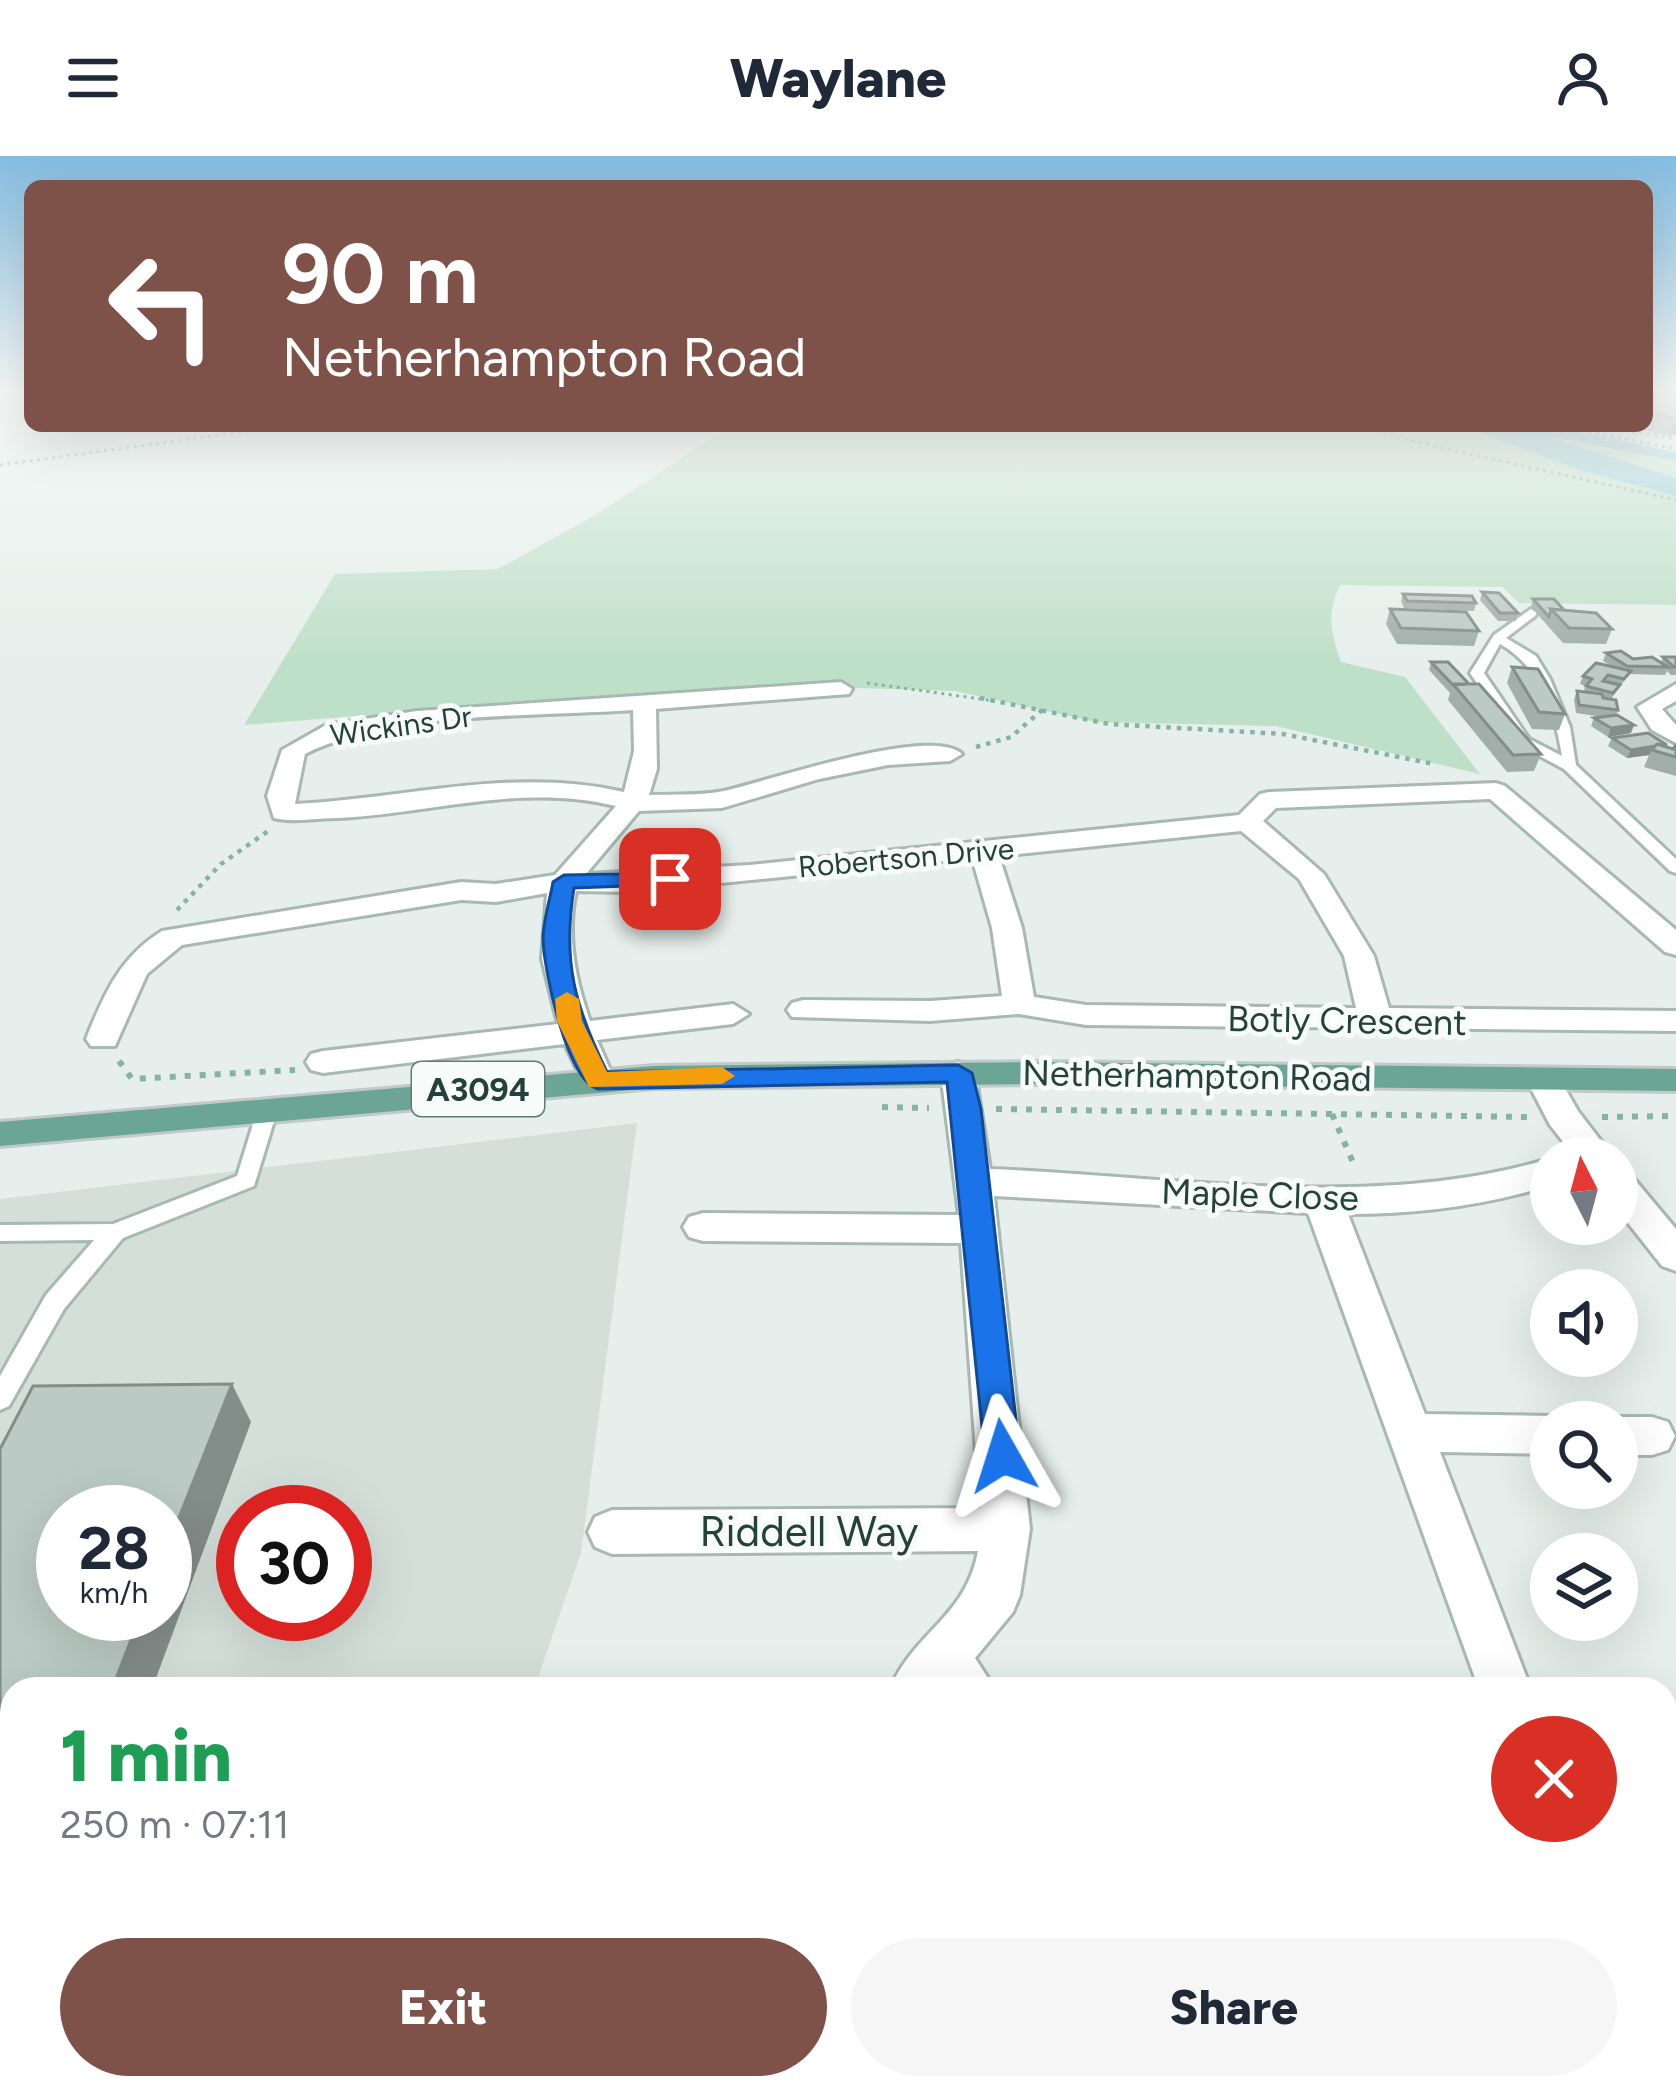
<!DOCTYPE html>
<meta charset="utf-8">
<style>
:root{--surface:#fff;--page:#f6f6f7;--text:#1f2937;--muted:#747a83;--accent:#7f5249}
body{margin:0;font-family:Figtree,sans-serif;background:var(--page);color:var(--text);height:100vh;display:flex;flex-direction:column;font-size:45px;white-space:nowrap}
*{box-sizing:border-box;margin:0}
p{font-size:39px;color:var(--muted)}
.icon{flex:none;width:66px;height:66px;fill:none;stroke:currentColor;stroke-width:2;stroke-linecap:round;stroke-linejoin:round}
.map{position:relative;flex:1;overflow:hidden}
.sheet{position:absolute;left:0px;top:1521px;width:1677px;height:423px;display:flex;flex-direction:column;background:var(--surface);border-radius:36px 36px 0 0;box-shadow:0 12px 48px #0002}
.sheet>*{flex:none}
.banner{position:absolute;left:24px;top:24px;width:1629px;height:252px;border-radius:18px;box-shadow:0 12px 48px #0002;background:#7f5249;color:#fff;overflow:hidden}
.needle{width:78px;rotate:354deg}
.controls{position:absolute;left:1530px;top:981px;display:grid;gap:24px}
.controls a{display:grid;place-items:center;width:108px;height:108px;border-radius:50%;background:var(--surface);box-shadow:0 12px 48px #0002;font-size:60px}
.speed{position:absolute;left:36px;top:1329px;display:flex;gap:24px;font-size:60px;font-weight:700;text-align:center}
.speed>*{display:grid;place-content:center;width:156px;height:156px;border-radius:50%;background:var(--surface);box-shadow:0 12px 48px #0002;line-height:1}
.speed small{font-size:30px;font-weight:400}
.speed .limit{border:18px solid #d22;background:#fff;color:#111}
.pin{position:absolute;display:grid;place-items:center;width:102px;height:102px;color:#fff;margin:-51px;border-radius:24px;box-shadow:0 6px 18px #0006}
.me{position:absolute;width:132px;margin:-66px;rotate:354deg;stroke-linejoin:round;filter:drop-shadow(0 0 9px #0008)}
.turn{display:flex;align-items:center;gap:42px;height:252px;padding:0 60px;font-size:54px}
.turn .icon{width:156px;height:156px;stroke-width:2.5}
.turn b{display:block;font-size:84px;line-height:102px}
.round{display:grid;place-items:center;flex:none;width:126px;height:126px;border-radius:63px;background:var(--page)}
.head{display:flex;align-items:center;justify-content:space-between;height:204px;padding:0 60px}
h1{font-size:72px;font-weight:800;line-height:90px;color:#1e9e55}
.action{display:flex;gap:24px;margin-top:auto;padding:24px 60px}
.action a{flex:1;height:138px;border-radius:72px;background:var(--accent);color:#fff;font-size:48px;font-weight:800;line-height:138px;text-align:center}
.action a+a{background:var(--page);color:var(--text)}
header{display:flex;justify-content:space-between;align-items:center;height:156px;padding:0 60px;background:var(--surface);font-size:54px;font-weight:800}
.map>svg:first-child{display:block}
</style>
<header><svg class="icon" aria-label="menu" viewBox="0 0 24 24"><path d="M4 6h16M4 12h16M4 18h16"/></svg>Waylane<svg class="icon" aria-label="person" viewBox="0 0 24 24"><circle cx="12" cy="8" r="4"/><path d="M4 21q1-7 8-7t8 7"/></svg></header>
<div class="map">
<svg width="1676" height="1942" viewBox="0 0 1676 1942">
<rect width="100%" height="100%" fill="#e6efeb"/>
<path fill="#d4dfda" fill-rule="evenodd" d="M637,967L581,1397L534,1533H12V1890L0,1893V1043ZM63,1356H165V1458H63ZM243,1356H345V1458H243Z"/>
<path fill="#bfe0c8" d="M730,270H1462L1579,314L1676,340V449L1519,447L1503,431L1340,429C1326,457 1331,477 1341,506L1405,521L1480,618L1276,570L1096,566L955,535L825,531L571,543L244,569L335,418L498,413L597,358Z
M1541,278L1676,305V322Z"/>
<path fill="#8ec9d4" d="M1462,270H1548L1676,296V305L1543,279L1676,322V340L1579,314Z"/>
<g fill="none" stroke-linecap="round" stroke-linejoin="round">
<g stroke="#a8b8b2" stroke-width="6">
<path id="service" d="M1531,453L1537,457L1535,460L1506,482L1536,500L1550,523L1570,571L1576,609L1676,703V717L1670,715L1564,613L1519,589L1470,517L1494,479ZM1500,488C1541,511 1555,557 1562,600L1529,583L1484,517Z
M268,945L278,952L254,1030L123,1082L64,1153L9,1250L0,1254V1220L46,1139L94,1084L0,1085V1069L113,1068L237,1020L258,952Z"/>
</g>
<g stroke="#a8b8b2" stroke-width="6">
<path id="minor" d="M841,526L852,533L849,538L656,553L657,613L649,639C673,638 701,640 724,635C768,625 931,569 962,598L950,605L888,609L819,623L722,652L639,655L586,718L750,709L1239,659L1260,638L1269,636L1496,627L1505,630L1676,774V799L1665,796L1490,643L1276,652L1263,665L1324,718L1374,800L1389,852L1676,855V875L1086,869L1019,858L930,865L792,861L787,854L792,847L803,844L930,845L1002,840L992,772L972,702L630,736L576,735C566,779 575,823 590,865L733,848L749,858L733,868L597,884L615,925L610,933H586L565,888L323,917L311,914L306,906L311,898L323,895L558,868L542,803L547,737L496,746L461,744L182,789L147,818L115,890H91L86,883C104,838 120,801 162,775L461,726L496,728L555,719L616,650C521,627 434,657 339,662C318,662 294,667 274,662L267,640L282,594L326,569L417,555ZM633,554L634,595L624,636C514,610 406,643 295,648L305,598C390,555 536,561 633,554ZM1241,675L1299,723L1344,800L1356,852L1086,849L1034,841L1022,772L999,700Z
M1676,528V545L1662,553L1676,569V587L1652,574L1637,551Z
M958,906L970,909L975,917L990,1013C1170,1020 1367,1055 1542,1005L1551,1008V1029C1483,1050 1418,1058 1348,1058L1425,1258L1551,1260L1567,1266H1551V1298L1440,1296L1531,1533H1479L1308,1057L994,1040L1030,1373L1020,1439L1013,1456L975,1502L995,1533H890C914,1476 966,1461 978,1395L612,1398L595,1391L588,1376L595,1361L612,1354L980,1352L961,1087L703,1085L689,1081L683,1071L689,1061L703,1057L959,1059L941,917L946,909Z
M1543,912L1555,915L1578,955L1614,1002H1576L1550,969L1526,923L1531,915Z
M1617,1014L1630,1018L1676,1073V1115L1662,1110L1617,1053Z
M1617,1261H1652L1668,1266L1675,1280L1668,1294L1652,1299H1617V1266H1602Z
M1665,1579L1676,1580V1636L1665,1635Z
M874,1932H940L941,1942H875Z"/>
</g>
<g stroke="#c2cac8" stroke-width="6">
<path id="primary" d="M1032,906L1676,913V935L1032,928L654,932L0,990V966L654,910Z"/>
</g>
<path stroke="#86b3a5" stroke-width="3" stroke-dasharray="3 4.5" stroke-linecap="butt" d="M1369,270L1403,283L1676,344
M1559,270L1676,293
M1595,270L1676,283
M0,309L285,270
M867,527L995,545"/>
<path stroke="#86b3a5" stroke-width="4.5" stroke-dasharray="4.5 6" stroke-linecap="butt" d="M980,542L1109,568L1283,578L1434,608
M976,591L1011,581L1042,554
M177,754L221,708L271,673"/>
<path stroke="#86b3a5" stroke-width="6" stroke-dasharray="6 9" stroke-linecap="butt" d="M119,905L132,923L295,914
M882,951L929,952
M996,953L1529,961
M1332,958L1355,1011
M1602,961L1676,960"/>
<use href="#service" fill="#fff" fill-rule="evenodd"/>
<use href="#minor" fill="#fff" fill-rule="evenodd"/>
<use href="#primary" fill="#6aa596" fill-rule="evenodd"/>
</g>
<path fill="#a1aea9" d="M1676,234V278L1668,280L1627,270H1647V240Z
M1482,436L1518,457L1516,465H1498L1480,444Z
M1403,438L1476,447L1474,455L1404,452L1401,445Z
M1533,443L1612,473L1606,488L1563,487L1531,451Z
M1390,453L1479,475L1474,490L1397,488L1386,468Z
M1606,497L1661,506L1663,501H1676V519H1671L1667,515L1665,519L1629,518L1611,543L1618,554L1616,559L1631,577L1608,581L1591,570L1594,562L1603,561L1576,557L1574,543L1577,535L1583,536L1586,530L1580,528L1583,520L1613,511L1603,505Z
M1431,506L1541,598L1534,615L1507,616L1448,544L1450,537L1429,514Z
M1512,511L1565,558L1559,574L1532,573L1507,527Z
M1612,582L1667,589L1666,591L1673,593L1676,589V620L1644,611L1649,599L1627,602L1608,590Z
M251,1266L12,1533V1779L0,1780V1293Z
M1591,1932H1665L1676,1942H1595Z"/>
<path fill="#838d89" d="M1675,262L1676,278L1668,280Z
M1634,569L1631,577L1608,581L1611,572Z
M1667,589L1663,597L1652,594L1649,599L1627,602L1631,594Z
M232,1228L251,1266L152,1533H112L141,1458H165V1397Z"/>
<path fill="#bbcac4" stroke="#838d89" stroke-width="3" d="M1676,234V262L1647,256V240Z
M1482,436L1499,437L1518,457H1500Z
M1403,438L1472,440L1476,447L1407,445Z
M1533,443H1554L1564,454L1551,453L1549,461Z
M1390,453L1466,456L1479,475L1401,472Z
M1551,453L1596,457L1612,473L1569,472Z
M1621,495L1633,503L1652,501L1668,511L1627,510L1606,497Z
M1663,501H1676V511H1674Z
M1431,506H1448L1469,528L1453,529Z
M1596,507L1631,515L1624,523L1608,519L1603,525L1620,529L1613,537L1586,530L1592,523L1583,520Z
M1512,511L1538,513L1565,558L1539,556Z
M1453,528H1479L1541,598L1513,599Z
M1577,535L1602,538L1603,542L1616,544L1618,554L1579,549Z
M1617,559L1634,569L1611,572L1594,562Z
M1648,577L1667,589L1657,588L1655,590L1631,594L1612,582Z
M1657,588L1673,593L1676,589V601L1652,594Z
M232,1228L165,1397V1356H63V1458H141L112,1533H12V1749L0,1750V1293L33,1230Z
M1665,1811H1676V1942H1639L1636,1932H1665Z"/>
<linearGradient id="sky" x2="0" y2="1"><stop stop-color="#84bce0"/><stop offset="0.46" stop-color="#f4f8f6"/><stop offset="1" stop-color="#f4f8f6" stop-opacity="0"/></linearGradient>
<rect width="1676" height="505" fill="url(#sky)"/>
<path fill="#1a73e8" stroke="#114b97" stroke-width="3" d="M670,717L681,723L678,728L574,732C562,805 575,851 607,916L958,909L972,917L981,953L1020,1300L1015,1311L1003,1315L991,1311L985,1300L947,926L598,933C567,925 544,815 543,783C543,765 550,744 553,726L564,719Z"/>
<path fill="#f59e0b" d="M567,836L579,843L582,865L607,916L722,911L735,920L722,928L589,931L557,865L555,843Z"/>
<g text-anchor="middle" stroke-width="10" stroke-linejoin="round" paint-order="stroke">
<g font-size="30" fill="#24423a" stroke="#f7fbf9">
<text transform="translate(401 570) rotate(-8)" y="10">Wickins Dr</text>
<text transform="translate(906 702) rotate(-5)" y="10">Robertson Drive</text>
</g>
<rect fill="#f7fbf9" stroke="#637a73" stroke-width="3" x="412" y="906" width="132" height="54" rx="9"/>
<g font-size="33" font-weight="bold" fill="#24423a">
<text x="478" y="945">A3094</text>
</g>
<g font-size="36" fill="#24423a" stroke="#f7fbf9">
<text transform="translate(1347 864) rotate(1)" y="13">Botly Crescent</text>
<text transform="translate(1197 919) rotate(1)" y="13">Netherhampton Road</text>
<text transform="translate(1260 1038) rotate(2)" y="13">Maple Close</text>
</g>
<g font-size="42" fill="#24423a" stroke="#f7fbf9">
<text x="809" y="1390">Riddell Way</text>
</g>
</g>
</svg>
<div class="controls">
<a><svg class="needle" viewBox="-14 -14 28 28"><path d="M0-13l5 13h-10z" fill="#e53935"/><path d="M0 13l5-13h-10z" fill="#747a83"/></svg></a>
<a><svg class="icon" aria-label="sound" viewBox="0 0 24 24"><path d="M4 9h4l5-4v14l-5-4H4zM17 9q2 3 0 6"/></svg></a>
<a><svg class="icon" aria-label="search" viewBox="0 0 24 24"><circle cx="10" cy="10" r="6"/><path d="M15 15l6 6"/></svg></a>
<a><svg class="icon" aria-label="layers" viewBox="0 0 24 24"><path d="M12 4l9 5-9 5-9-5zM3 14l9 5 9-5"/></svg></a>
</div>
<div class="speed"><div>28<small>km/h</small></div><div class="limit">30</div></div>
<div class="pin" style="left:670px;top:723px;background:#d93025"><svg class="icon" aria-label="arrive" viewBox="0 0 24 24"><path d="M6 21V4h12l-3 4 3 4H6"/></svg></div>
<svg class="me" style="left:1003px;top:1300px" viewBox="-20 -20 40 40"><path d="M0-17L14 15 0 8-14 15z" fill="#1a73e8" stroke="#fff" stroke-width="4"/></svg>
<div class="banner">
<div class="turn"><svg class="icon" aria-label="left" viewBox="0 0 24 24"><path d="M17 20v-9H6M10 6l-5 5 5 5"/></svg><div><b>90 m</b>Netherhampton Road</div></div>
</div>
<section class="sheet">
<div class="head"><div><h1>1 min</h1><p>250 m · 07:11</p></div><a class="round" style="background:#d93025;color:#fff"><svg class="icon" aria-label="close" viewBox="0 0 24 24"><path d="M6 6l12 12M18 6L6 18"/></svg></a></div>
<div class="action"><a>Exit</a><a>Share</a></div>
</section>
</div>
